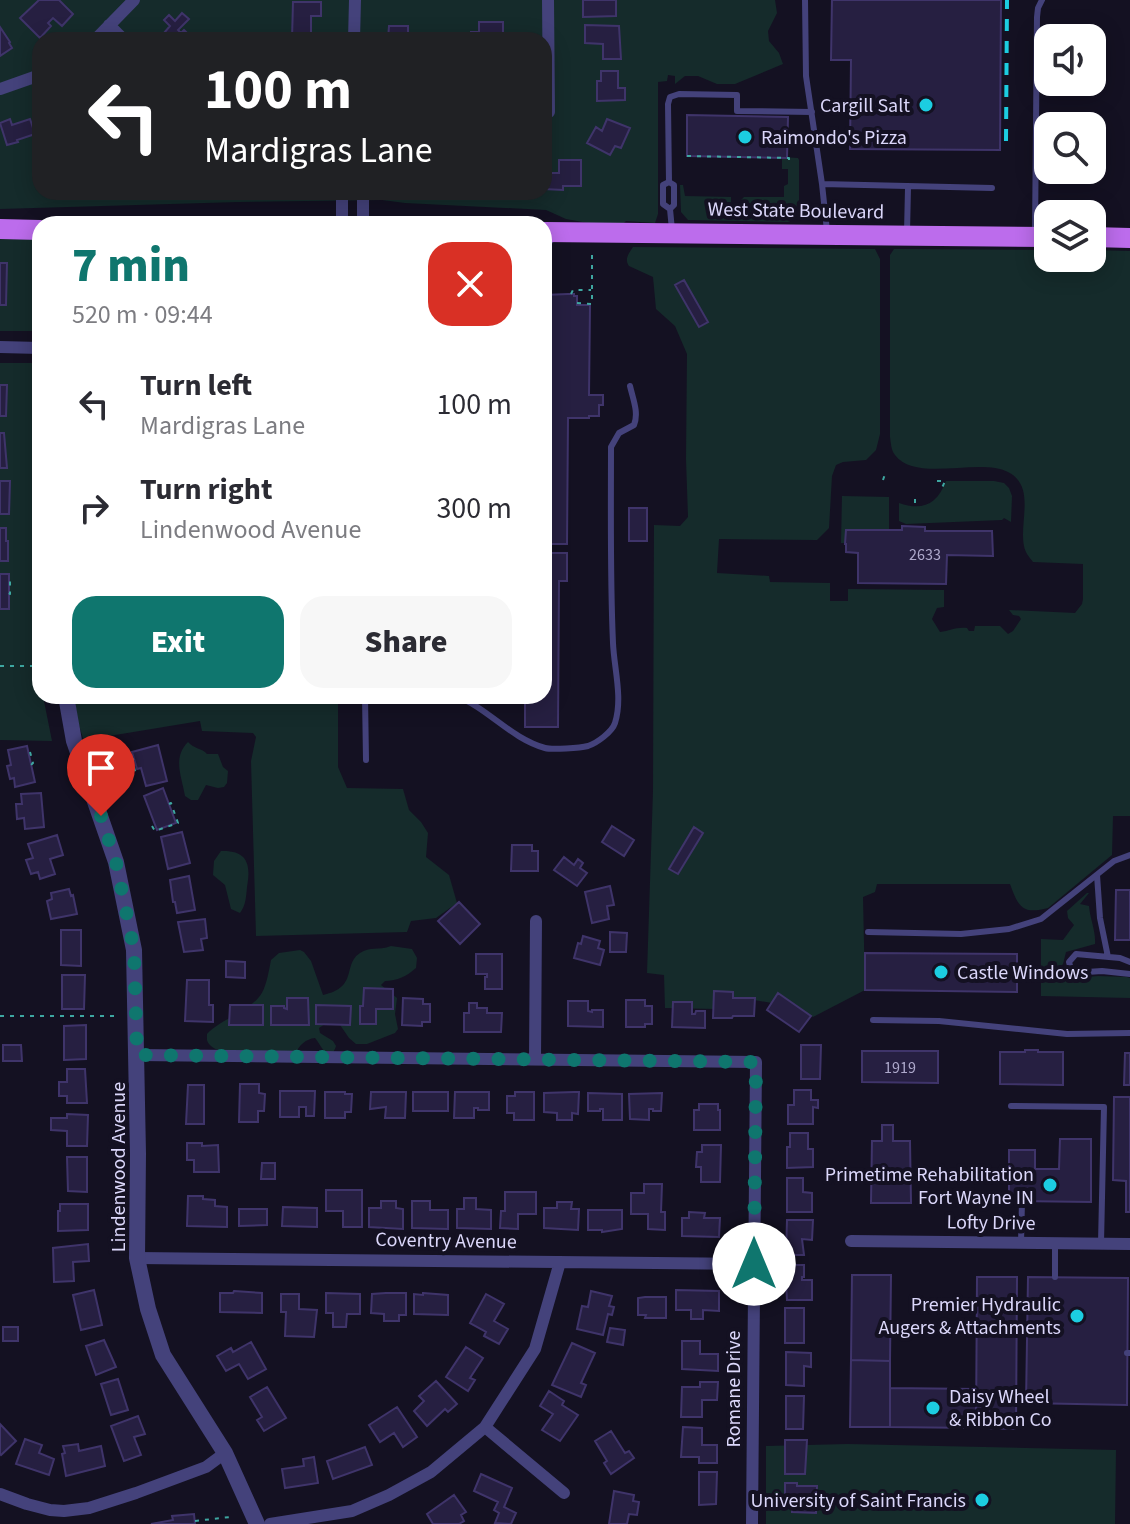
<!DOCTYPE html>
<meta charset="utf-8">
<style>
:root{--surface:#fff;--page:#f7f7f7;--text:#2b2b33;--muted:#7c7c81;--accent:#0f766e}
body{margin:0;font-family:"Source Sans 3",sans-serif;background:var(--page);color:var(--text);height:100vh;display:flex;flex-direction:column;font-size:30px;white-space:nowrap}
*{box-sizing:border-box;margin:0}
p{font-size:26px;color:var(--muted)}
.icon{flex:none;width:44px;height:44px;fill:none;stroke:currentColor;stroke-width:2;stroke-linecap:round;stroke-linejoin:round}
.map{position:relative;flex:1;overflow:hidden}
.panel{position:absolute;left:32px;top:216px;width:520px;height:488px;display:flex;flex-direction:column;background:var(--surface);border-radius:24px;box-shadow:0 4px 20px #0003}
.panel>*{flex:none}
.top-card{position:absolute;left:32px;top:32px;width:520px;height:168px;border-radius:24px;box-shadow:0 4px 20px #0003;background:#202124;color:#fff;overflow:hidden}
.fabs{position:absolute;left:1034px;top:24px;display:grid;gap:16px}
.fabs a{display:grid;place-items:center;width:72px;height:72px;border-radius:16px;background:var(--surface);box-shadow:0 4px 20px #0003;font-size:40px}
.pin{position:absolute;display:grid;place-items:center;width:68px;height:68px;color:#fff;margin:-82px -34px;border-radius:50% 50% 50% 0;rotate:-45deg;box-shadow:0 0 8px #0007}
.pin .icon{rotate:45deg}
.me{position:absolute;width:88px;margin:-44px;rotate:0deg;stroke-linejoin:round;filter:drop-shadow(0 0 6px #0008)}
.turn{display:flex;align-items:center;gap:28px;height:168px;padding:0 40px;font-size:36px}
.turn .icon{width:104px;height:104px;stroke-width:2.5}
.turn b{display:block;font-size:56px;line-height:68px}
.round{display:grid;place-items:center;flex:none;width:84px;height:84px;border-radius:24px;background:var(--page)}
.headline{display:flex;align-items:center;justify-content:space-between;height:136px;padding:0 40px}
h1{font-size:48px;font-weight:800;line-height:60px;color:var(--accent)}
.button{display:flex;gap:16px;margin-top:auto;padding:16px 40px}
.button a{flex:1;height:92px;border-radius:24px;background:var(--accent);color:#fff;font-size:32px;font-weight:800;line-height:92px;text-align:center}
.button a+a{background:var(--page);color:var(--text)}
ul{padding:0;list-style:none}
li{display:flex;align-items:center;gap:24px;height:104px;padding:0 40px}
li div{flex:1}
li b{display:block;font-size:30px}
li em{font-style:normal}
.map>svg:first-child{display:block}
</style>
<div class="map">
<svg width="1130" height="1524" viewBox="0 0 1130 1524">
<rect width="100%" height="100%" fill="#141122"/>
<path fill="#152b2b" fill-rule="evenodd" d="M0,0H775L777,13L768,31L769,41L779,53L783,64L735,84H717L698,76H685L675,84V76L668,75L667,81L658,82V214L655,223L626,221L623,224L588,223L566,219L546,210L405,203L382,200L239,202L0,209ZM40,40H544V192H40Z
M782,157L798,158L799,160V206L801,210H806L801,217L788,222L688,220L681,212L680,185H683L685,196L731,197V207L733,210L741,207V200L744,197H784V186L788,184V169H782Z
M0,236L33,239L34,331H0Z
M633,247L875,249L880,259V434L876,450L866,460L843,462L836,465L832,476L829,528L817,540L719,539L717,573L769,576L770,582L830,583V601H848V589L944,590V607L937,608L932,619L940,632C950,631 955,627 967,628L969,631H974L975,626H1000L1008,634L1013,631L1021,619L1019,616L1013,615L1009,610L1075,613L1082,604L1083,599V564L1033,562C1029,557 1025,552 1024,546C1019,522 1036,486 1008,472C980,457 915,483 895,455C891,450 891,443 890,437V255L894,249L1048,250V258H1092V250L1130,251V816H1113L1112,855L1048,908C1022,915 1018,906 1010,884H877L875,892L863,897L865,990L813,1017L779,995L772,1003L754,1000V997L716,1009L665,1008L664,975L647,973L653,791L654,525L680,526L688,517L686,459L687,354L675,326L656,309L653,277L629,266C624,259 629,253 633,247Z
M0,363H34L35,615L40,696H43L52,741L0,740Z
M946,481H994L1004,483L1009,488L1012,496L1011,522L1004,518L1002,520L906,524L899,521V503C922,511 937,505 946,481Z
M842,496L889,497V530H847L845,543H841Z
M74,696H338V767L347,788L403,789L409,810L421,822L428,833L426,857L449,875L457,903L436,918L411,921L407,932L256,936L251,761L256,737L253,733L202,731L200,721L97,738L94,736V739L106,775L105,776L95,777L78,722Z
M188,742C194,749 202,748 207,754H218L223,767L228,771L227,783L224,787L218,788L206,785L198,800H191L185,796C182,777 172,758 188,742Z
M221,851C248,850 251,865 247,887C246,897 246,905 240,913L231,909L225,885L213,875L214,861Z
M1087,893H1089L1080,904L1089,906C1090,919 1096,931 1095,944L1066,952L1063,964L1056,972L1058,980L1098,976L1127,977L1130,978V998L1041,996V939L1063,940L1074,925L1068,918L1067,911Z
M391,946L412,949L417,958L416,968C407,976 397,981 385,981L381,985L397,998L395,1014L398,1029L395,1033L367,1044H356L349,1038L338,1022H328L319,1028L320,1033L333,1041L336,1046C329,1067 320,1043 315,1038C306,1039 299,1045 296,1053C280,1053 221,1057 211,1046C206,1042 207,1039 207,1034C221,1019 246,1013 259,997C266,990 269,970 271,960L279,953L300,950L304,952L311,961L323,995C359,987 342,965 360,953C370,946 378,951 391,946Z
M848,1444L1116,1450L1115,1524H766V1446Z"/>
<path fill="#261f41" stroke="#3f346a" stroke-width="2" d="M39,0H59L73,14L62,26L53,18L48,23L51,26L40,38L20,18Z
M583,0H616V16L583,17Z
M832,0H1001L1000,150L850,149L851,60H831Z
M293,2H321V16H311V39H292Z
M182,13L189,19L178,30L181,33L184,30L194,40H171L164,33L170,26L164,20L169,15L175,21Z
M479,22H503V39L471,40V32H479Z
M585,25L619,26L621,59H603V44L585,43Z
M389,26H408V38H411V40H388Z
M0,27L10,42L9,43L12,48L0,56Z
M601,71H618V88H625V100L597,101V81H601Z
M687,115L788,117L787,158L687,156Z
M10,119L12,125L30,119L35,134L17,140L18,142L7,145L0,123Z
M607,119L630,128L621,148L615,146L610,155L587,143L596,127L602,131Z
M559,160H581V186H563V190L544,189L545,173H559Z
M0,263H7L6,305H0Z
M684,280L708,322L699,327L675,285Z
M568,294H574V296H577V305H590L589,395H603V405H599V416H589V418H568L567,544H546L545,553H567V581H559L558,727H525V700H513V696H544V295Z
M0,385H7L6,416H0Z
M0,433H4L7,468H0Z
M0,481H10L9,514H0Z
M629,508H647V541H629Z
M902,526L925,527V531H992L993,556L947,555L946,584L858,583V553L846,552V544H845L846,530H902Z
M0,528H6V541H8V561H0Z
M0,574H9V609H0Z
M158,745L167,781L146,786L141,768L137,769L132,752Z
M27,746L35,782L15,787L14,778L10,779L7,766L11,765L8,750Z
M163,788L176,823L157,830L144,796Z
M41,793L44,827L25,829L24,818L17,819L16,804H22L21,794Z
M612,826L634,840L624,856L602,842Z
M694,827L703,833L678,874L669,869Z
M182,832L190,863L168,869L161,837Z
M57,835L63,855L50,859L55,874L40,879L38,872L31,874L26,860L33,858L28,844Z
M512,845H532V851H538V871H511Z
M564,857L574,865L578,859L583,863L580,868L587,873L577,886L554,870Z
M189,876L195,910L177,913L175,902H173L170,880Z
M610,886L614,905L607,906L609,919L592,923L585,892Z
M69,889L71,896L73,895L77,914L51,919L47,901L52,899L51,893Z
M1116,890H1130V940H1115Z
M459,902L480,924L460,944L438,921Z
M205,919L207,938L201,939L203,950L184,952L178,922Z
M61,930H81V966L61,965Z
M610,932L627,933L626,952H610Z
M583,936L600,941L598,948L604,950L600,965L574,958L578,943L581,944Z
M865,953L1017,954V992L865,990Z
M476,954H502V989H485V977H487V974H476Z
M226,961L245,962V978L226,977Z
M62,975H85L84,1009H62Z
M187,980H209V1005H213V1022L185,1021Z
M364,988L393,989V1009H376V1024H360V1006H363Z
M714,991L733,992V998H755L754,1016H733L732,1018H713Z
M778,993L811,1016L799,1032L767,1010Z
M287,998H308L309,1025H271V1006H284V1008L287,1009Z
M403,998L423,999V1004H430V1022H422V1026L402,1025Z
M626,1000H645V1006H652V1024H645V1027H626Z
M568,1001H588V1011L592,1012V1010H603V1027L568,1026Z
M673,1002H692V1014H695L696,1011H705V1028L672,1027Z
M469,1003H477V1008H487V1013H502L501,1032H464V1013H469Z
M230,1005H263V1025H229Z
M316,1005L351,1006L350,1025L316,1024Z
M86,1025V1059L64,1060V1026Z
M3,1045H21L22,1061H3Z
M801,1045H821L820,1079H801Z
M1025,1050H1038V1052H1063V1085L1000,1084V1052H1025Z
M862,1051H938V1083L862,1082Z
M1125,1053H1130V1085H1124Z
M67,1069H85L87,1103H67V1096H59V1082H67Z
M240,1084H259V1093L265,1094L264,1111H258V1122H239Z
M188,1085H204V1124H186Z
M794,1090H811V1100H818V1108L813,1107V1124H788V1105H794Z
M280,1091H315L314,1116H306V1107H299V1117H280Z
M325,1092H345V1094H352L351,1112H345V1118H325Z
M371,1092H406L405,1118H385L386,1107L370,1109Z
M413,1092H448V1111H413Z
M455,1092H489V1110H478V1108H474V1118H454Z
M515,1092H534V1120H514V1113H507V1096H515Z
M574,1092H579L578,1114L572,1113V1120H557V1113L544,1112V1093Z
M588,1093L622,1094V1120H603V1109H600V1111H588Z
M662,1093L661,1111H653V1109H649V1120L630,1119L629,1094Z
M1114,1097H1130V1212H1126V1181L1113,1180Z
M699,1104H718V1110H720V1130H694V1110H699Z
M67,1114L88,1115L87,1146H67V1131L51,1130V1118H67Z
M882,1125H893V1141H910L911,1203H871L872,1141H882Z
M790,1133H808V1149H813V1167L787,1168V1147H790Z
M1060,1139H1091V1202L1009,1201V1150H1035V1169H1059Z
M187,1143H202V1146L218,1145L219,1172H194V1160H187Z
M702,1145H721L720,1182H701V1167H696L697,1152H702Z
M67,1157H87V1192L68,1191Z
M262,1163H275V1179H261Z
M787,1178H803V1192L812,1193V1212H787Z
M644,1184H662L661,1212H665V1230L648,1229V1214H631V1193H644Z
M326,1190H362V1227H343V1211H326Z
M505,1192H536V1214H518V1229L500,1228L501,1211H505Z
M188,1196H203V1199L215,1200V1206L227,1207V1227L187,1226Z
M464,1198H476V1209L491,1210V1229L457,1228V1209H464Z
M381,1201H396V1208L403,1209V1229L369,1227V1208H381Z
M412,1201H430V1210H448V1229L412,1228Z
M557,1202H572L571,1209H579L578,1230L544,1228V1208H557Z
M60,1204H88V1230L58,1231V1211H60Z
M283,1207L317,1208V1227L282,1226Z
M239,1209H267V1225L239,1226Z
M588,1210H622V1229L602,1232V1230H588Z
M689,1212L705,1213L704,1218H720L719,1237L682,1236V1218H689Z
M787,1220H813L812,1240L802,1239L804,1255H786Z
M88,1244L89,1261L73,1262L74,1281L54,1282L53,1248Z
M785,1265H804V1277H802V1280H812V1300H787Z
M852,1275H891L890,1361L851,1360Z
M977,1277H1017L1016,1429L976,1428Z
M1028,1277L1128,1278L1127,1405L1026,1403Z
M94,1290L102,1325L81,1330L73,1295Z
M676,1290L719,1291V1311L703,1310V1319H691V1310H676Z
M234,1291L262,1293V1313L220,1312V1293H233Z
M591,1291L612,1296L609,1306L614,1307L612,1315L608,1314L603,1335L577,1329L582,1306L588,1307Z
M326,1293L360,1294V1314H347L346,1327H333V1313H326Z
M386,1293H406V1315H399V1321H384V1314L371,1313L372,1294Z
M423,1293L448,1295V1315L414,1314V1294L423,1295Z
M281,1294H299V1309L317,1310L314,1337L285,1336L286,1312H281Z
M486,1294L504,1304L494,1321L508,1329L499,1344L484,1336L486,1332L470,1323Z
M645,1297H666V1318H645L646,1315H638V1298Z
M785,1308H804V1343H785Z
M3,1327H18V1341H3Z
M610,1328L625,1330L623,1345L607,1342Z
M104,1340L116,1367L96,1375L86,1346Z
M682,1341H700V1354H718V1371L682,1369Z
M251,1342L266,1369L248,1379L239,1364L226,1371L217,1356L231,1348L233,1352Z
M572,1343L595,1353L581,1383L586,1385L581,1397L552,1385Z
M466,1347L483,1358L470,1378L475,1380L468,1391L446,1377Z
M786,1352L811,1353V1367L804,1366V1386L786,1385Z
M851,1360L890,1361V1427H850Z
M118,1379L128,1410L111,1415L101,1384Z
M436,1381L457,1404L448,1412L445,1409L427,1426L414,1411L424,1401L419,1396Z
M700,1382H718L717,1400H702V1417H681L682,1387H700Z
M267,1387L286,1418L264,1431L257,1420L262,1417L250,1397Z
M890,1388L976,1389V1428L890,1427Z
M549,1391L564,1401L562,1405L578,1415L560,1441L542,1430L553,1414L540,1406Z
M786,1396H804L803,1429H786Z
M397,1407L417,1437L403,1447L394,1433L380,1442L369,1425Z
M138,1416L145,1434L134,1437L141,1455L124,1461L111,1426Z
M0,1424L16,1441L1,1455L0,1454Z
M683,1427L702,1428V1445H717V1463H699V1457H681Z
M611,1431L625,1453L629,1451L634,1458L611,1474L604,1463L607,1461L595,1441Z
M25,1439L42,1445L39,1453L54,1459L49,1475L16,1464Z
M785,1440H807L805,1474H785Z
M78,1444L79,1451L101,1446L105,1466L66,1476L62,1454L65,1453L63,1446Z
M365,1447L372,1465L333,1479L327,1461Z
M314,1457L318,1483L285,1488L282,1469L304,1466L303,1459Z
M699,1472H717L716,1504L699,1505Z
M481,1474L512,1488L504,1507L516,1513L511,1524L495,1523L499,1513L494,1510L498,1502L474,1491Z
M785,1483H797V1486H817L816,1513L792,1512V1500L785,1499Z
M614,1491L634,1495L633,1501L639,1502L637,1515L629,1514L627,1524H609Z
M454,1495L466,1512L461,1515L464,1521L459,1524H433L427,1514Z
M194,1514L195,1524H151L173,1520L172,1516Z"/>
<g fill="none" stroke-linecap="round" stroke-linejoin="round">
<path stroke="#3ea7a1" stroke-width="2" stroke-dasharray="4 6" stroke-linecap="butt" d="M687,156L789,158V160
M571,294L573,290H591
M577,303L592,304V255
M883,480L885,474
M937,481H945L942,488
M915,503V499
M9,593L10,594V579
M0,666H39
M30,752L33,763L31,765
M134,759L132,760L136,774
M152,826L155,831L178,823L171,803L169,804
M0,1016H116
M918,1190V1209
M195,1521L230,1517"/>
<path stroke="#44427b" stroke-width="6" d="M805,0L806,76L822,184L827,231
M669,182L668,104L670,97L679,94L737,95V111L812,112
M822,184L992,188
M670,209L674,205V185L669,182L663,185V204L670,209L672,230
M907,232L908,188
M1035,233L1037,17L1038,8L1042,0
M544,248L555,236
M365,696L366,760
M456,696C488,708 510,738 545,748C552,750 580,748 588,746C597,743 612,732 615,723C623,698 614,668 613,643C610,578 611,513 611,447L619,433L634,425C639,413 633,399 630,386
M1097,875L1100,918L1108,957
M868,932L961,934L1009,929L1041,919L1114,861L1130,855
M1130,962L1120,958L1076,954L1069,962L1072,973L1102,971L1130,974
M873,1020L939,1021L1067,1034L1130,1033
M1011,1106L1104,1107L1101,1243
M1021,1243L1022,1201
M1055,1243V1277
M1127,1353H1130"/>
<path stroke="#44427b" stroke-width="12" d="M109,25L124,40
M95,40L134,0
M354,40L355,0
M0,89L40,75
M544,112H549L548,0
M342,192V224
M363,224V192
M0,347L40,348
M137,1055L756,1062L752,1524
M535,1059L536,921
M851,1241L1130,1244
M137,1258L754,1264
M485,1427L564,1493
M0,1494L27,1504L50,1510L64,1511L89,1508L136,1493L206,1467L225,1453
M270,1524L352,1511L389,1495L431,1472L485,1427L535,1349L560,1262"/>
<path stroke="#44427b" stroke-width="16" d="M66,696L74,741L116,862L134,950L138,1154L137,1258L148,1309L163,1355L225,1453L257,1524"/>
<path stroke="#bc6cec" stroke-width="20" d="M0,229L40,230
M544,232L1048,237
M1092,237L1130,238"/>
<path stroke="#1ccde1" stroke-width="4" stroke-dasharray="12 10" stroke-linecap="butt" d="M1006,141L1007,0"/>
</g>
<g fill="none" stroke-linecap="round" stroke-linejoin="round">
<path stroke="#0f766e" stroke-width="14" stroke-dasharray="0 25.2" d="M101,816L116,862L134,950L137,1055L756,1062L754,1264"/>
</g>
<g fill="#1ccde1" stroke="#141122" stroke-width="3">
<circle cx="926" cy="105" r="8"/>
<circle cx="745" cy="137" r="8"/>
<circle cx="941" cy="972" r="8"/>
<circle cx="1050" cy="1185" r="8"/>
<circle cx="1077" cy="1316" r="8"/>
<circle cx="933" cy="1408" r="8"/>
<circle cx="982" cy="1500" r="8"/>
</g>
<g text-anchor="middle" stroke-width="8" stroke-linejoin="round" paint-order="stroke">
<g font-size="16" fill="#aea9cc">
<text x="925" y="560">2633</text>
<text x="900" y="1073">1919</text>
</g>
<g font-size="20" fill="#dbd7fa" stroke="#141122" text-anchor="end">
<text x="910" y="112">Cargill Salt</text>
<text x="761" y="144" text-anchor="start">Raimondo's Pizza</text>
<text x="957" y="979" text-anchor="start">Castle Windows</text>
<text x="1034" y="1181">Primetime Rehabilitation<tspan x="1034" dy="23">Fort Wayne IN</tspan></text>
<text x="1061" y="1311">Premier Hydraulic<tspan x="1061" dy="23">Augers &amp; Attachments</tspan></text>
<text x="949" y="1403" text-anchor="start">Daisy Wheel<tspan x="949" dy="23">&amp; Ribbon Co</tspan></text>
<text x="966" y="1507">University of Saint Francis</text>
</g>
<g font-size="20" fill="#dbd7fa" stroke="#141122">
<text transform="translate(796 210) rotate(1)" y="7">West State Boulevard</text>
<text transform="translate(118 1167) rotate(-90)" y="7">Lindenwood Avenue</text>
<text transform="translate(991 1222) rotate(1)" y="7">Lofty Drive</text>
<text transform="translate(446 1240) rotate(1)" y="7">Coventry Avenue</text>
<text transform="translate(733 1389) rotate(-90)" y="7">Romane Drive</text>
</g>
</g>
</svg>
<div class="fabs">
<a><svg class="icon" aria-label="sound" viewBox="0 0 24 24"><path d="M4 9h4l5-4v14l-5-4H4zM17 9q2 3 0 6"/></svg></a>
<a><svg class="icon" aria-label="search" viewBox="0 0 24 24"><circle cx="10" cy="10" r="6"/><path d="M15 15l6 6"/></svg></a>
<a><svg class="icon" aria-label="layers" viewBox="0 0 24 24"><path d="M12 4l9 5-9 5-9-5zM3 14l9 5 9-5"/></svg></a>
</div>
<div class="pin" style="left:101px;top:816px;background:#d93025"><svg class="icon" aria-label="arrive" viewBox="0 0 24 24"><path d="M6 21V4h12l-3 4 3 4H6"/></svg></div>
<svg class="me" style="left:754px;top:1264px" viewBox="-20 -20 40 40"><circle r="19" fill="#fff"/><path d="M0-13L10 11 0 6-10 11z" fill="#0f766e"/></svg>
<div class="top-card">
<div class="turn"><svg class="icon" aria-label="left" viewBox="0 0 24 24"><path d="M17 20v-9H6M10 6l-5 5 5 5"/></svg><div><b>100 m</b>Mardigras Lane</div></div>
</div>
<section class="panel">
<div class="headline"><div><h1>7 min</h1><p>520 m · 09:44</p></div><a class="round" style="background:#d93025;color:#fff"><svg class="icon" aria-label="close" viewBox="0 0 24 24"><path d="M6 6l12 12M18 6L6 18"/></svg></a></div>
<ul>
<li><svg class="icon" aria-label="left" viewBox="0 0 24 24"><path d="M17 20v-9H6M10 6l-5 5 5 5"/></svg><div><b>Turn left</b><p>Mardigras Lane</p></div><em>100 m</em></li>
<li><svg class="icon" aria-label="right" viewBox="0 0 24 24"><path d="M7 20v-9h11M14 6l5 5-5 5"/></svg><div><b>Turn right</b><p>Lindenwood Avenue</p></div><em>300 m</em></li>
</ul>
<div class="button"><a>Exit</a><a>Share</a></div>
</section>
</div>
